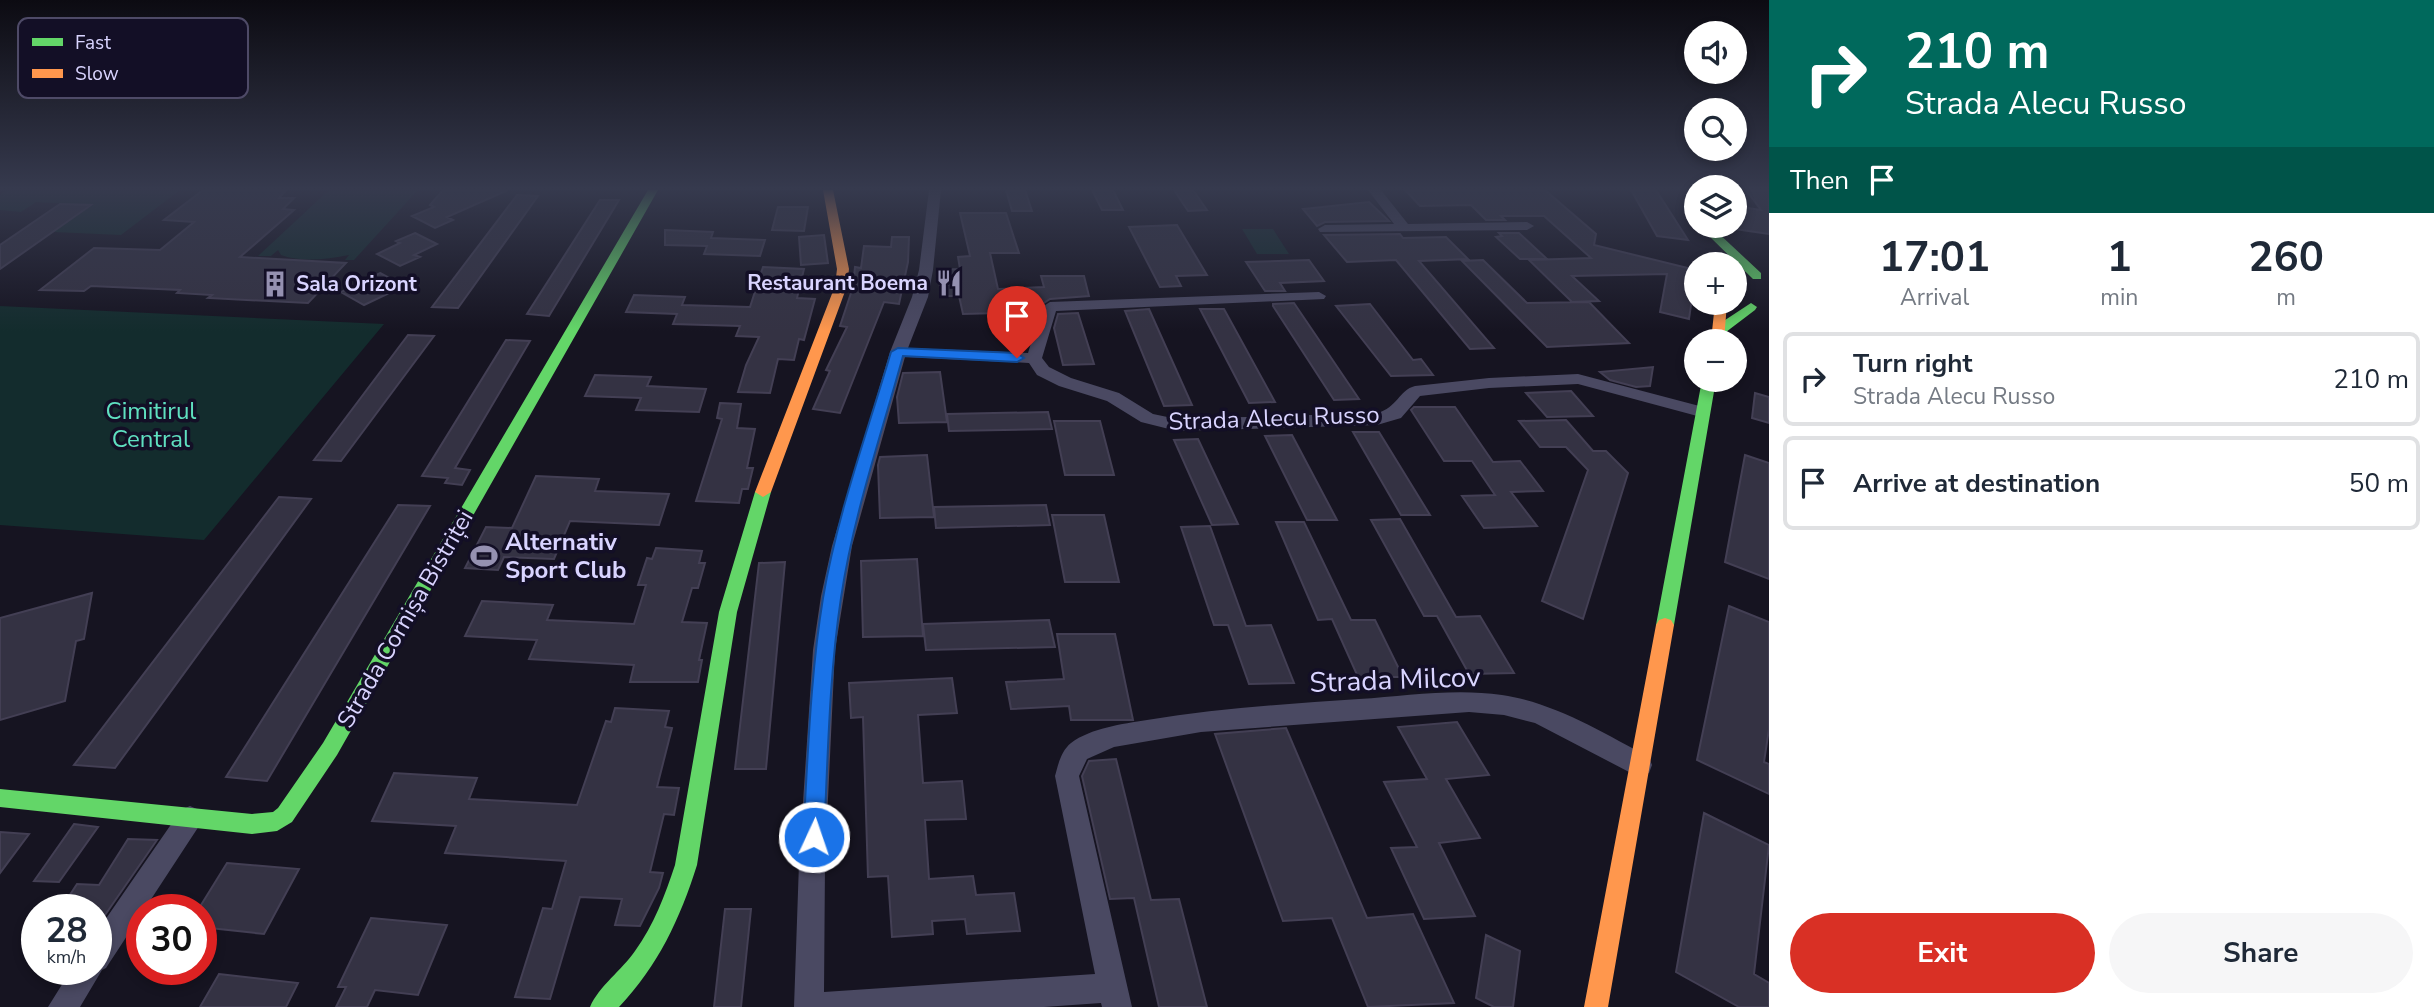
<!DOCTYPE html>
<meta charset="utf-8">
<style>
:root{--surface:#fff;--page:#f6f6f7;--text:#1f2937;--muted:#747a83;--line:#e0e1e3;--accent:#d93025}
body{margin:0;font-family:"Nunito Sans",sans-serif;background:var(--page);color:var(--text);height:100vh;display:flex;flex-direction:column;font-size:26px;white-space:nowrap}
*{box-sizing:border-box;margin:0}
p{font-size:23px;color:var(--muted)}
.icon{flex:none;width:38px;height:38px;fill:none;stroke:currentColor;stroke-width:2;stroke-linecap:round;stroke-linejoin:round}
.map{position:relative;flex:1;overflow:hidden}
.panel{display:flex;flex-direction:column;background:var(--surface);width:665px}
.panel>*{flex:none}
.banner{background:#00695c;color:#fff;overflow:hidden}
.tools{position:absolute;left:1684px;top:21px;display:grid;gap:14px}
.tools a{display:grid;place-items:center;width:63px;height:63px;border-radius:50%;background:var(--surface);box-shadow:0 4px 10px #0003;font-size:35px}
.speed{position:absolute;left:21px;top:894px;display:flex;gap:14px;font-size:35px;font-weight:700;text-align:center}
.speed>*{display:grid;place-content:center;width:91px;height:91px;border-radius:50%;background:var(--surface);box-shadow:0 4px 10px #0003;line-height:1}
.speed small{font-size:18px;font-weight:400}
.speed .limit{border:10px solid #d22;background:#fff;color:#111}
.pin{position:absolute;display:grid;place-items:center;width:60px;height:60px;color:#fff;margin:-72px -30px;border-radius:50% 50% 50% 0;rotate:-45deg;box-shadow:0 0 7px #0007}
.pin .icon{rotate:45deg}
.me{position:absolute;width:77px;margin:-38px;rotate:3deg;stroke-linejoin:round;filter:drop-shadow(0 0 5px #0008)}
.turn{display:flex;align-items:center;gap:24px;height:147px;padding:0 21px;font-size:32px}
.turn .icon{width:91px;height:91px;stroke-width:2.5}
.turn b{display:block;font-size:49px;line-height:60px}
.then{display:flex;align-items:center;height:66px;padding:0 21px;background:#0003;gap:14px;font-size:26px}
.eta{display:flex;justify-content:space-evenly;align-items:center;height:119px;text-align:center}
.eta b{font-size:42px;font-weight:700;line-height:49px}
.button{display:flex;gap:14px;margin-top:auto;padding:14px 21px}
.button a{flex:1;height:80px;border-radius:42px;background:var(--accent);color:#fff;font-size:28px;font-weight:700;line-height:80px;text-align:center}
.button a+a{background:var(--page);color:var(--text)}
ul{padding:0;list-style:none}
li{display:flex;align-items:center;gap:21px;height:94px;margin:0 14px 10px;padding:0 7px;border:4px solid var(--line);border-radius:10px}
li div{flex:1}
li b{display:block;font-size:26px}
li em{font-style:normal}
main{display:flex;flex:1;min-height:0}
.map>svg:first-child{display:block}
</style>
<main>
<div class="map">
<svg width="1769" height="1007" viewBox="0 0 1769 1007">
<rect width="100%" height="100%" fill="#161421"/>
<path fill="#132c2d" d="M7,190H180L121,235L53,232L90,205L36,202L21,212L0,210V195Z
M329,190H418L354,260H345L349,255C327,259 303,263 281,255L278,250L271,256H258Z
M1242,229H1273L1289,254H1257Z
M0,306L384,324L204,540L0,525Z"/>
<path fill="#343243" stroke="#433f54" stroke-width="2" d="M203,190H286L279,198H294L283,209L294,210L240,257L346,263L308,303L208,298L212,295L177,293L180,290L91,286L84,291L40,290L94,248L160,250L194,222L164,220Z
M443,190H508L447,217L453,220L435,228L412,216L434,207L430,205Z
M1006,190H1025L1032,211H1012Z
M1092,190H1113L1123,210H1102Z
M1174,190H1193L1207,210L1188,211Z
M1405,190H1545L1596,234L1594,245L1696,270L1689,319L1660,312L1667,274L1572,276L1599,301L1572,302L1529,260L1591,258L1544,216H1501L1505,220H1486L1471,205L1420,206Z
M1631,190H1656L1688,240L1657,236Z
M1746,190H1769V234L1734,229V206L1761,210Z
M517,195L538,196L458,308L432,307Z
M600,200H619L549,316L527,314Z
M1369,202L1389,221L1325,222L1317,226L1303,209Z
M60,204L91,205L0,269V245Z
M778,207H808L804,231L772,230Z
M960,213H1006L1019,253H990L998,289L1044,287L1041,276H1084L1089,296L1050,299L1041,305L1038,312L963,314L959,296H941L938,270L960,269L958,257L970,256Z
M1177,225L1207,275L1176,276L1181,286L1160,287L1129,227Z
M665,230L713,232L711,238L765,240L760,256L704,254L707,246L665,245Z
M415,233L437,244L414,255L420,257L400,266L377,254L400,243L396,241Z
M1499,233H1519L1547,259H1520L1496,237L1502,236Z
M1400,234L1403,238L1446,237L1468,259L1419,261L1494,348L1470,349L1396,260L1347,262L1324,235Z
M824,235L828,263L801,265L799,237Z
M892,237H909L908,262L899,304L884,302L840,413L813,409L830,371L826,370L847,327L840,326L853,287L855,267L861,268L864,246L891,247Z
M1309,260L1324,281L1280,283L1285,291H1265L1246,262Z
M1483,260L1527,303L1589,302L1629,343L1547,347L1462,261Z
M763,267L804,269L797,298L815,299L804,340L799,339L794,360L778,359L770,393L738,392L746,365L759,337L736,336L740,326L673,324L677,314L626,312L634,295L685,297L682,305L750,307Z
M380,273L404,286L364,305L341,292Z
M1294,303L1359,399L1334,400L1273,306V304Z
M1370,304L1413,360L1421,359L1433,375L1391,376L1336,306Z
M1149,309L1192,405L1164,406L1125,311Z
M1200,309H1224L1275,402L1249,403Z
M1078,313L1094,364L1063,365L1054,328L1058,314Z
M408,335L434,336L341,461L314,460Z
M506,340L530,341L455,468L470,470L462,485L445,483L448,478L422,476Z
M1653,367L1650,386L1636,387L1610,380L1600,372Z
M940,372L947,422L899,423L897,397L903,373Z
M595,375L651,377L647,386L706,389L699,412L636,410L641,398L585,396Z
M1571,391L1593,416L1547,417L1526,393Z
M1755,393L1769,397V423L1752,418Z
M720,403L741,404L737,428L755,429L747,468H753L748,489H742L739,503L696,501L722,419L717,418Z
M1414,407H1455L1493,462L1520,461L1543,491L1511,492L1537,526L1484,528L1462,496L1495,495L1472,461H1444L1411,410Z
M1048,412L1052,429L949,431L947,414Z
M1566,420L1593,451H1606L1628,473L1583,619L1542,601L1588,470L1566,447H1540L1519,421Z
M1054,421H1100L1114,475H1065Z
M1353,432H1379L1430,515H1401Z
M1292,435L1337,520H1307L1265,436Z
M1198,439L1238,524L1212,525L1174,440Z
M927,455L934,517L880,518L878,465L880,457Z
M1745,455L1769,463V579L1725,562Z
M536,476L599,479L595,491L669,494L659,525L570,521L554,559L504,557L498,570L465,568L486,527L512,528Z
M279,497L311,499L115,768L74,765Z
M398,505L430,506L267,781L226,777Z
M1046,505L1050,525L936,528L934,507Z
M1052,515H1104L1119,582H1065Z
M1400,519L1456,617L1480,616L1514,673L1469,674L1437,616H1424L1371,520Z
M1276,522H1304L1351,620H1375L1403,677H1358L1332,619L1318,620Z
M1210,526L1246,626L1271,625L1294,683L1249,684L1228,625H1214L1181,527Z
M656,548L702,551L699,563H705L698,588H692L682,622L707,623L699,660H702L698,682H630L634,665L529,659L537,640L465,636L482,601L553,605L547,620L634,624L646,585H638L647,558L652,559Z
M917,559L923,636L863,637L861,561Z
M785,562L766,769H735L759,563Z
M92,593L84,639L76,641L65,701L0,720V618Z
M1729,606L1769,622V729L1764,762L1769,764V794L1697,760Z
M1049,620L1055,647L926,650L923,624Z
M1057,634H1115L1133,720H1071L1069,706L1011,709L1006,682L1064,679Z
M952,678L957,713L918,715L923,783L962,781L966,819L925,820L929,879L973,876L976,895L1014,893L1020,931L967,934L965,919L932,921L933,934L892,937L888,876L868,877L863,717L851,718L849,683Z
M615,708L669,711L665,727L672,728L657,787L679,788L674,815L664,814L650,872L663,873L659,888L640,926L615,925L622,899L580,897L550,999L515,997L543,908L552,909L566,861L445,853L456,826L372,821L394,773L477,778L469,799L577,805L606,721L611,722Z
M1457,722L1489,775L1446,779L1480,838L1439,843L1475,916L1424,919L1391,848L1417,847L1384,782L1427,779L1398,727Z
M1286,728L1367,918L1413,914L1454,1003L1368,1007L1332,918L1283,921L1215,734Z
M1116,759L1151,900L1179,899L1207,1007H1159L1134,898L1110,899L1082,776L1089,761Z
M1704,813L1769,845L1754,974L1769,983V1007H1739L1676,972Z
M74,824L98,827L59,882L34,881Z
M0,832L29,834L0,873Z
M128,839L157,840L96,928V910H60L77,884L99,885Z
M227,863L299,869L264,934L201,927V905Z
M725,909H751L741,1007H714Z
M371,918L447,925L418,995L375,990L367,1007H336L346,987H338Z
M1486,935L1520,951L1513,1007H1494L1476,998Z
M219,974L298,983L286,1007H200Z"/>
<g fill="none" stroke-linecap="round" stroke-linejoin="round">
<path fill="#4a4962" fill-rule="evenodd" d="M929,190H941L933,270L928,297L908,348L1028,353L1042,307L1050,302L1319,292L1326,296L1324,299L1056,311L1042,358L1049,367L1071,378L1119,393L1153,414L1177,419L1377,413C1397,408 1399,390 1415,386L1489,378L1578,374L1707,408L1710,412L1701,417L1578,384L1489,388L1420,396L1401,418L1377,425L1177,431L1141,422L1107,401L1059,386L1037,375L1029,363L905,357L852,546L835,650L825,863L824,992L1095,974L1055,776C1058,765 1061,751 1071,743C1091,728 1122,724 1147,720C1217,708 1288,704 1359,699C1406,696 1455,688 1502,695C1555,703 1603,733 1649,757L1652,765L1649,773L1640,776L1631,773L1535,723L1504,715L1469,712L1201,732L1114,747L1087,759L1079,776L1132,1007H1102L1101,1003L1044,1007H794L799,863L813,650L821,596L832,546L890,352L912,297L919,270Z
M1368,190H1381L1408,224L1527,222L1534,226L1527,230L1320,232L1318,229L1325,225L1394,224Z
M190,806L199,810L203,818L199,826L106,968L102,970L80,1007H48L71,970H96V933L181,810Z"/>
<path fill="#63d668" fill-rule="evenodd" d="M648,190H658L337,755L292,822L277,831L252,834L0,807V789L252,814L273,812L278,808L323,743Z
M1708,231H1716L1761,273V279H1753L1708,235Z
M1751,303L1757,307L1755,310L1726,332H1716V326Z
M1702,380H1716L1674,625L1671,630L1665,632L1659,630L1656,625Z
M763,487L771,492L737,612L697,865C680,919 658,966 619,1007H590C599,986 622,970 635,951C654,925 665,895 675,865L719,612L755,492Z"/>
<path fill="#ff974d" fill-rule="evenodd" d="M823,190H833L849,269L847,286L771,492L763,497L755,492L835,286L837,269Z
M1689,190H1696V196L1692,195Z
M1715,303H1727L1724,341H1711Z
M1665,618L1671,620L1674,625L1608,1007H1584L1656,625L1659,620Z"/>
</g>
<linearGradient id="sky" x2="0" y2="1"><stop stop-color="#0c0b12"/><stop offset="0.57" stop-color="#363a4e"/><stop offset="1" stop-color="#363a4e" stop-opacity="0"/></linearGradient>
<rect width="1769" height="331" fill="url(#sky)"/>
<path fill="#1a73e8" stroke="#114b97" stroke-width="2" d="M898,348L1017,353L1024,358L1017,362L903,356C881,436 853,516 841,598C829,677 828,757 824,837L821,844L814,847L806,844L803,837C808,757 810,677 823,598C837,515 867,433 891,352Z"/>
<defs>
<g id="restaurant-bare" transform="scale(2.1)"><path d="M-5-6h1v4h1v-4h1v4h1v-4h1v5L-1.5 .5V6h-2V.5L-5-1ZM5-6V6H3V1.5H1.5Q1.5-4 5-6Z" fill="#9591b1" stroke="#130f26" stroke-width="2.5" paint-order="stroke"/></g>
<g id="building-bare" transform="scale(2.1)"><path d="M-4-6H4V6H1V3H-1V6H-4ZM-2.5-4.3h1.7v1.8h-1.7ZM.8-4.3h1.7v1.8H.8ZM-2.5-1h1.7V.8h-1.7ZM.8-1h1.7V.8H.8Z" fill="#9591b1" stroke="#130f26" stroke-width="2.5" paint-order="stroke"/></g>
<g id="stadium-bare" transform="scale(2.1)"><path d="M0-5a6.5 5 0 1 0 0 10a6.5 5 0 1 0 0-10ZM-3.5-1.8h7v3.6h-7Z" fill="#9591b1" stroke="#130f26" stroke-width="2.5" paint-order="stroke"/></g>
</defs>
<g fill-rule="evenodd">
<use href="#restaurant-bare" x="949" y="283"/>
<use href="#building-bare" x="275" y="284"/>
<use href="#stadium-bare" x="484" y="556"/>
</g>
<g text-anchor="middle" stroke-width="7" stroke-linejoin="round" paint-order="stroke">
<g font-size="21" font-weight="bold" fill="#d9d4ff" stroke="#130f26" text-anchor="end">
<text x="928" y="290">Restaurant Boema</text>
<text x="296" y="291" text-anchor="start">Sala Orizont</text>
</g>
<g font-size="24" fill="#5fe0c0" stroke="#130f26">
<text x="151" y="419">Cimitirul<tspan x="151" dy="28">Central</tspan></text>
</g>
<g font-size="24" fill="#d9d4ff" stroke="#130f26">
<text transform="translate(1274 418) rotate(-2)" y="8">Strada Alecu Russo</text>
<text transform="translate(405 619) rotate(-60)" y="8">Strada Cornișa Bistriței</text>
</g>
<g font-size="24" font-weight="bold" fill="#d9d4ff" stroke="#130f26" text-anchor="start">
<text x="505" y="550">Alternativ<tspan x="505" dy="28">Sport Club</tspan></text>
</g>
<g font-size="28" fill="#d9d4ff" stroke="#130f26">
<text transform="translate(1395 679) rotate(-2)" y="10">Strada Milcov</text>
</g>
</g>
<rect x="18" y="18" width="230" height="80" rx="10" fill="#130f26" stroke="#4e4a67" stroke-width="2"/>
<rect x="32" y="38" width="31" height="8" fill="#63d668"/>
<rect x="32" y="69" width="31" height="9" fill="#ff974d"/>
<g font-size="19" fill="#d9d4ff">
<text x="75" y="49">Fast</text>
<text x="75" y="80">Slow</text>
</g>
</svg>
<div class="tools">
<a><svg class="icon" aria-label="sound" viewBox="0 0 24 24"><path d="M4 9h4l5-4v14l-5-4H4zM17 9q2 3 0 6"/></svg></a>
<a><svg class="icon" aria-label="search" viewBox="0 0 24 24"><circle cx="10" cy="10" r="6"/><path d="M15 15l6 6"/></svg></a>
<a><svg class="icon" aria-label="layers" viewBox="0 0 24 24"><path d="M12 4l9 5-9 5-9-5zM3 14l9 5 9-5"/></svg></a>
<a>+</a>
<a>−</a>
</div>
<div class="speed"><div>28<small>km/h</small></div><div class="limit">30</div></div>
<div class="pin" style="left:1017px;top:358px;background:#d93025"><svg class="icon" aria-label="arrive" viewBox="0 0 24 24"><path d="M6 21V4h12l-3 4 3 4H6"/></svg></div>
<svg class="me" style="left:814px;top:837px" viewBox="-20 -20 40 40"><circle r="17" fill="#1a73e8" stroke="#fff" stroke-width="3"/><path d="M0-11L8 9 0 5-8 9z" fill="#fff"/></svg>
</div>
<section class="panel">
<div class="banner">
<div class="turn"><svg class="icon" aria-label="right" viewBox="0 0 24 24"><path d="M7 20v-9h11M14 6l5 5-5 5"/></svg><div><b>210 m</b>Strada Alecu Russo</div></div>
<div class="then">Then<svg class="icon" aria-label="arrive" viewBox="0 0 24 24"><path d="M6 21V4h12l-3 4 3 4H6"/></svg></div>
</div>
<div class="eta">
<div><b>17:01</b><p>Arrival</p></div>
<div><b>1</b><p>min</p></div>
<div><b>260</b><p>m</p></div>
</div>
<ul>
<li><svg class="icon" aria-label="right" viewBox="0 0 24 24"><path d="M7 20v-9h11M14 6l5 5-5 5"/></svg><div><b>Turn right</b><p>Strada Alecu Russo</p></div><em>210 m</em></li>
<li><svg class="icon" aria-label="arrive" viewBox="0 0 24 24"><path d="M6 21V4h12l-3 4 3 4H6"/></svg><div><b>Arrive at destination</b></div><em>50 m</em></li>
</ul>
<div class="button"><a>Exit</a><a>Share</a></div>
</section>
</main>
